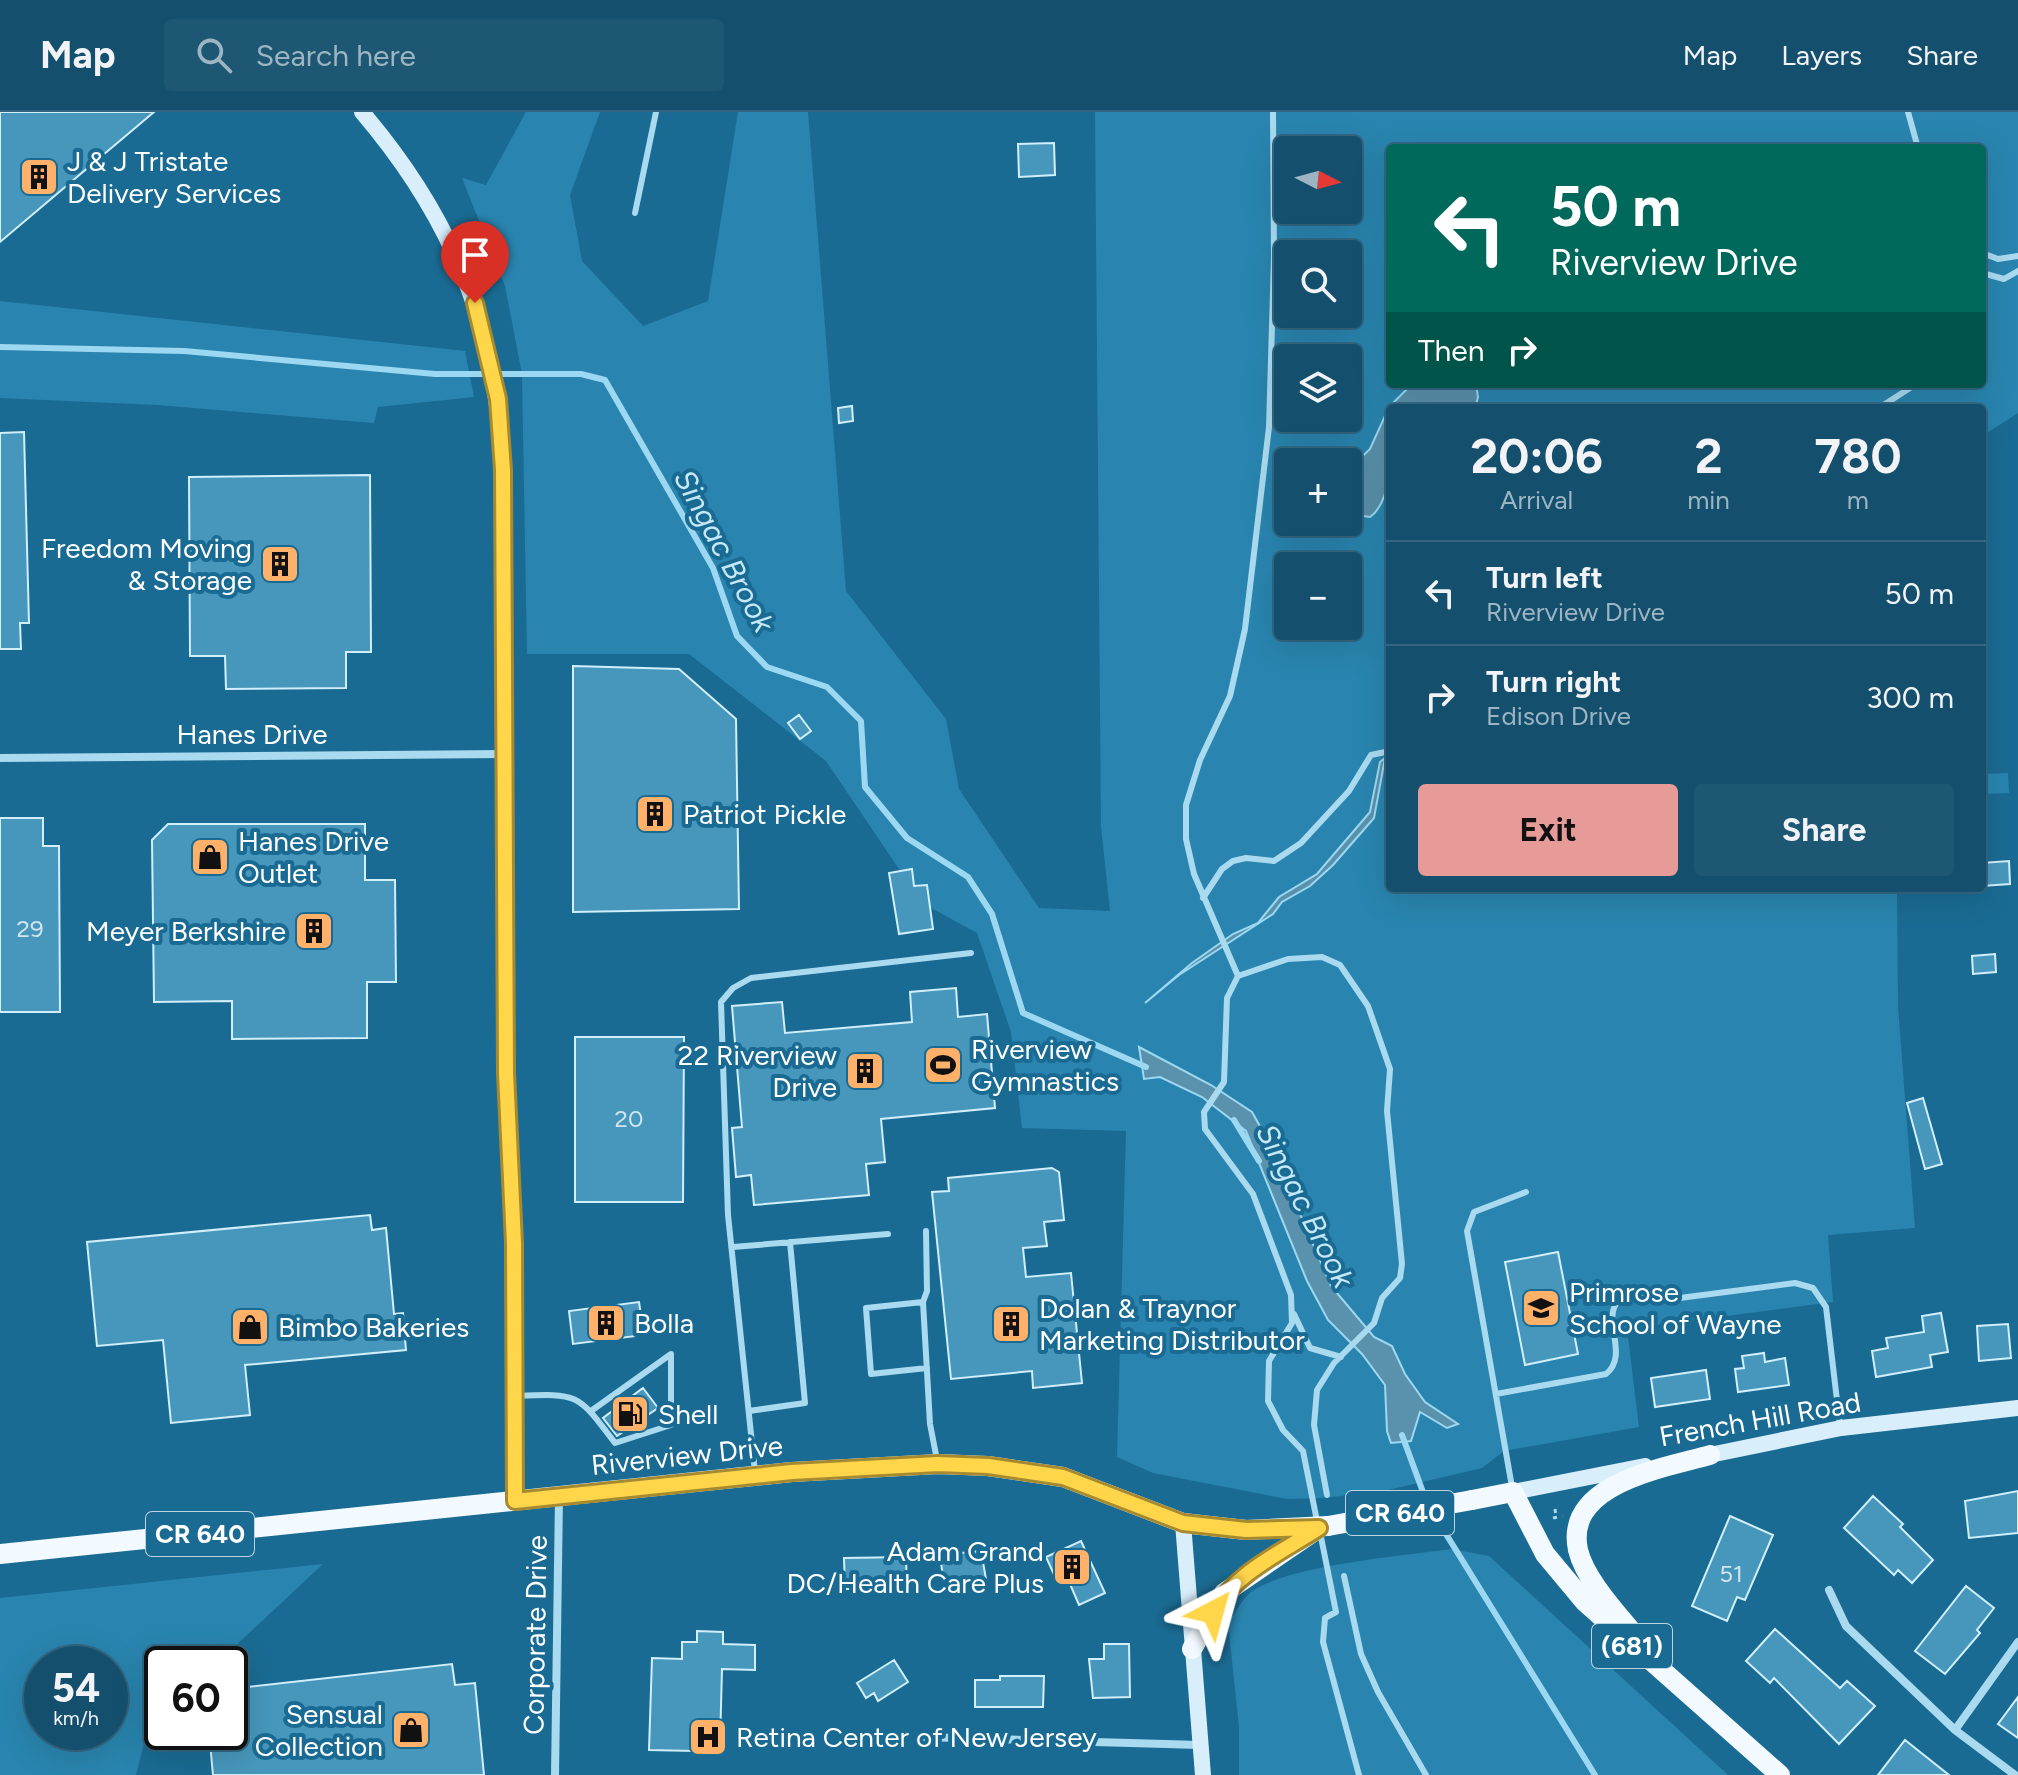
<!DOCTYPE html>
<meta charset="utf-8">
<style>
:root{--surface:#14506e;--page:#1d5773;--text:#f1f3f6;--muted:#9db5c2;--line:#336781;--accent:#e69b98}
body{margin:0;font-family:Figtree,sans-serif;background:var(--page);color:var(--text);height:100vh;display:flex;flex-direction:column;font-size:30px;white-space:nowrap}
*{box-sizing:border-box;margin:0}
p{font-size:26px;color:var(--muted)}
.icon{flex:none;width:44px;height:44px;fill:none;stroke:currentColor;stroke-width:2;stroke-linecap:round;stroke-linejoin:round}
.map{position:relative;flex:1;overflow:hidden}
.drawer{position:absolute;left:1386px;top:292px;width:600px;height:488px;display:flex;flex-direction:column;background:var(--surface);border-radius:8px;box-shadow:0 8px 32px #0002,0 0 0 2px var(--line)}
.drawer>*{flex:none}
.banner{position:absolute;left:1386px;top:32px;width:600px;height:244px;border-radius:8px;box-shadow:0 8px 32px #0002,0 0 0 2px var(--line);background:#00695c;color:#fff;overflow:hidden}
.needle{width:52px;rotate:96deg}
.fabs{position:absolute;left:1274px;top:24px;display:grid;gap:16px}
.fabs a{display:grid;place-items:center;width:88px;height:88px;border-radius:8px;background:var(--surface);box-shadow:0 8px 32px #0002,0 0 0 2px var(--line);font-size:40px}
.speed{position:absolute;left:24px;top:1534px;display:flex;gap:16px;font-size:40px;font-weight:700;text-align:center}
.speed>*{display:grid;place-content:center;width:104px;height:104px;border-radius:50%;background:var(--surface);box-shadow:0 8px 32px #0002,0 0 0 2px var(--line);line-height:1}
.speed small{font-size:20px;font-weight:400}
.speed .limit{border:4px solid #111;border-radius:12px;background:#fff;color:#111}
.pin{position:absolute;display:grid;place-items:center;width:68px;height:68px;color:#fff;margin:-82px -34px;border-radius:50% 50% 50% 0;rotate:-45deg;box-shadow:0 0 8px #0007}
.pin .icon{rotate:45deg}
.me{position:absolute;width:88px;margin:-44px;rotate:39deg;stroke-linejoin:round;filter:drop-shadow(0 0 6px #0008)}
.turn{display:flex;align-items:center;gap:28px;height:168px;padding:0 32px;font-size:36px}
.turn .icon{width:104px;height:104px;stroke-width:2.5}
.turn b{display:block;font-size:56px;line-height:68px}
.then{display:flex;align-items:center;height:76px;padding:0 32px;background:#0003;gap:16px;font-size:30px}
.eta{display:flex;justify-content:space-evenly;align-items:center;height:136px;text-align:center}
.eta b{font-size:48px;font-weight:700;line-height:56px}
.action{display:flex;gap:16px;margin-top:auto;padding:16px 32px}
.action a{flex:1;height:92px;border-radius:8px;background:var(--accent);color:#111;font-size:32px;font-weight:700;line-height:92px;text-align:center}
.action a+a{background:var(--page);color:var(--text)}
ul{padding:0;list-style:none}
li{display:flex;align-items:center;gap:24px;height:104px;padding:0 32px;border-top:2px solid var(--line)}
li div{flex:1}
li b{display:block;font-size:30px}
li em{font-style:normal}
header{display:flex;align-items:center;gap:48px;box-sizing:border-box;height:112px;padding:0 40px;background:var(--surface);border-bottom:2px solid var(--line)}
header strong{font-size:38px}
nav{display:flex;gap:44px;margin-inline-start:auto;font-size:28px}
.search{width:560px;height:72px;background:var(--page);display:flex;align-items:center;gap:20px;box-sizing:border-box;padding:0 28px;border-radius:8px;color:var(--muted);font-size:30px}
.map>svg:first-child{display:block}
</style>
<header>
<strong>Map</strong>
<div class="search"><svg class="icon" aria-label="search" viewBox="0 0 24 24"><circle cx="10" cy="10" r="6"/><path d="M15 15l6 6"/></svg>Search here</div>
<nav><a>Map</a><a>Layers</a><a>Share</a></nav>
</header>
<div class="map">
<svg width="2018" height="1663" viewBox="0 0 2018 1663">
<rect width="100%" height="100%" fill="#1a6b93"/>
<path fill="#2985af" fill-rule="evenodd" d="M526,0H600L570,83L582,149L643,214L708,189L738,0H808L846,479L946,607L959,677L1039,796L1110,799L1101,714L1095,0H2018V301L1982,324V296H1390V776H1897L1898,895L1915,1116L1828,1123L1833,1190L1627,1217L1639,1315L1504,1339L1482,1356L1384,1379L1323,1386L1287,1387L1153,1361L1117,1345L1126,1019L1022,1016L1011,920L977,821L922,791L826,649L689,542H527L522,262L505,174L462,66L486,73ZM1390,36H1982V272H1390ZM1288,38H1348V98H1288ZM1288,142H1348V202H1288ZM1288,246H1348V306H1288ZM1288,350H1348V410H1288ZM1288,454H1348V514H1288Z
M0,189L465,239L474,285L378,295L374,311L158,293L0,286Z
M2008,661L2009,681L1982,682V662Z
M1451,1437L1489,1444L1728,1663H1239V1615L1228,1511C1235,1502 1241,1488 1250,1481C1285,1453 1404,1444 1451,1437Z
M323,1452L216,1552H162V1605L147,1620L136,1663H0V1486ZM42,1552H110V1620H42Z"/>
<path fill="#5a91ac" stroke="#9dd8f2" stroke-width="2" d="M1412,272H1476L1478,285L1475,296H1390C1390,325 1396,387 1370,405L1348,402V358L1370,337L1389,295Z
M1385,646L1374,706L1333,753L1310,774L1282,790L1273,802L1179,863L1145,891L1192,851L1233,822L1258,811L1279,785L1317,762L1370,700L1380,650Z
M1139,935L1211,973L1252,1000L1270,1032L1331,1174L1374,1225L1392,1234L1405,1262L1425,1290L1458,1312L1447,1316L1420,1300L1411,1329L1391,1331L1387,1319L1385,1273L1362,1242L1328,1208L1307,1169L1246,1019L1202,985L1160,965L1144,967Z"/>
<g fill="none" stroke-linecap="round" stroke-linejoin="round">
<path stroke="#9dd8f2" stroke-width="6" d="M0,235L184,239L435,262H581L605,268L713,456L737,524L767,555L827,575L861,609L865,675L907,726L968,765L992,802L1023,901L1146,955
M1234,1008L1259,1049
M1402,1323L1427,1391
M1433,1401L1595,1663"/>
</g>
<path fill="#4797bc" stroke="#d1eefb" stroke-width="2" d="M0,0H154L0,130Z
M1054,31L1055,63L1019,65L1018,32Z
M852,294L853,309L839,311L838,296Z
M24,320L29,511H20L21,537H0V321Z
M370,363L371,540H346V576L226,577L225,544H190L189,365Z
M573,554L679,557L736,607L739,797L573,800Z
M799,603L811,619L800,627L788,611Z
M0,706H43V734H59L60,900H0Z
M168,712H365V768H395L396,870H367V926L232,927V889L154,890L152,728Z
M2009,749L2010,772L1982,774V751Z
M912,757L914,774L927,773L933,817L899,822L889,761Z
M1995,842L1996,860L1973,862L1972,844Z
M956,876L958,905L987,902L995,996L881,1007L885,1050L866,1052L869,1083L754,1093L751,1063L736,1065L732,1016L742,1015L732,894L782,890L785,921L912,910L910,880Z
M575,925H684L683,1090H575Z
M1923,986L1942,1052L1925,1057L1907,991Z
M1052,1056L1059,1060L1064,1108L1044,1110L1047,1134L1023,1136L1026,1165L1071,1161L1082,1271L1033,1276L1032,1259L951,1267L932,1080L949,1079L948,1066Z
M370,1103L372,1118L386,1116L394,1202L403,1201L406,1238L245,1253L250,1303L171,1311L163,1228L97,1234L87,1130Z
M1558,1140L1578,1242L1525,1253L1505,1150Z
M639,1190L644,1223L573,1232L569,1199Z
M1941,1201L1948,1240L1930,1243L1932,1255L1876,1265L1872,1239L1888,1236L1886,1226L1924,1220L1922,1204Z
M2008,1212L2011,1246L1979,1249L1977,1214Z
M1764,1241L1765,1250L1785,1246L1789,1273L1738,1280L1735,1257L1744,1256L1742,1244Z
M1706,1258L1710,1287L1655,1295L1651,1266Z
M643,1276L658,1296L617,1324L603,1306Z
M2018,1379V1421L1969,1426L1965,1389Z
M1873,1384L1903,1412L1900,1415L1933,1448L1912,1471L1898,1458L1894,1463L1844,1416Z
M1730,1404L1773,1423L1745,1488L1737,1485L1727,1509L1692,1494Z
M1081,1429L1105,1481L1079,1493L1067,1465L1057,1469L1046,1445Z
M981,1439L986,1467L944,1473L940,1443Z
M906,1445L907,1476L845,1477L844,1446Z
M1966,1474L1994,1496L1977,1518L1980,1521L1945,1562L1915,1539Z
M1775,1517L1840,1576L1847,1569L1875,1594L1839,1632L1774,1566L1770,1571L1746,1549Z
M697,1519L723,1520V1532L755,1533V1558L722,1557L720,1632L694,1631V1639L649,1638L652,1546L682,1547V1530H697Z
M1104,1532H1129L1130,1585L1093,1586L1089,1547H1104Z
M894,1548L908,1570L878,1589L874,1581L866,1586L857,1571Z
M452,1552L455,1573L475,1571L484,1663H213L209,1620H230V1577Z
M1000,1564H1044L1043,1595H975V1568H1000Z
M2018,1585V1626L1998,1612Z
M1905,1628L1949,1663H1878Z"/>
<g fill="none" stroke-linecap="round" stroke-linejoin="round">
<path stroke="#aadaef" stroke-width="3" stroke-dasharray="4 6" stroke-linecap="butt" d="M1555,1397L1556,1405
M1553,1406L1563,1404"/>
<path stroke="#aadaef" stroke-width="6" d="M1908,0L1918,36
M635,101L656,0
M1982,141L1998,147L2018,144
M1982,161L2004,167L2018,159
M1879,296L1916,272
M1203,786L1222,757L1233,749L1246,746L1274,749L1301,731L1349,679L1371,643L1390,639
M1238,864L1194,762L1186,727V693L1200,648L1230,584L1245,517L1269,315L1274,145L1273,0
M733,1135L888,1122
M923,1190L927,1179L926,1119
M1294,1202L1310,1236L1341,1245
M927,1256L871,1262L866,1196L923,1190L930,1312L937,1348
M1496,1282L1606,1262C1631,1242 1598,1205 1621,1186L1672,1187L1795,1171L1813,1176L1826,1195L1840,1314
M518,1284C579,1281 578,1282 615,1331L671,1313V1242L591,1299
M749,1299L805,1291L790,1130
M755,1360L728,1103L721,890L733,876L751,866L971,841
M1512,1375L1467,1119L1474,1100L1526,1080
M1317,1409L1303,1339L1283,1318L1268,1289L1269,1249L1292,1211L1291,1183L1253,1082L1205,1017L1204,1000L1224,970L1227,886L1238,864L1288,847L1322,845L1340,853L1368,894L1390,957L1387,999L1402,1152L1400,1166L1382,1186L1374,1211L1334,1251L1317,1278L1314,1313L1327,1383
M1320,1420L1336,1500L1325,1506L1323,1530L1359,1663
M1344,1464L1361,1542L1378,1580L1426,1663"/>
<path stroke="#aadaef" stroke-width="8" d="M0,646L505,642
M1829,1478L1846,1514L1955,1618L2015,1663
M1955,1618L2018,1530
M922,1625L1200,1633
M555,1663L559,1385"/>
<path stroke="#d8effb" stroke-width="16" d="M362,0C455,109 496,216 503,358L506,961L514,1131L515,1389
M1700,1345L1841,1316L2018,1296
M1513,1380L1645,1354
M1183,1411L1203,1663"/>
<path stroke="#f3faff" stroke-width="20" d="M1472,1388L1513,1380L1545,1442L1585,1490L1780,1663
M0,1442L792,1360L938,1352L988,1354L1063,1365L1183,1411L1246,1418L1328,1414
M1633,1521C1615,1499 1585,1467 1578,1438C1564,1371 1664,1356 1710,1343
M1192,1537L1224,1481L1316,1418"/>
<path stroke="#f3faff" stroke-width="20" d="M1328,1414L1472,1388"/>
</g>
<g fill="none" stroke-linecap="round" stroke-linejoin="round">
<g stroke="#a68a30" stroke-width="20">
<path id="route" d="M475,191L498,287L503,358L506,961L514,1131L515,1389L792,1360L938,1352L988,1354L1063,1365L1183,1411L1246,1418L1319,1416C1282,1440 1235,1461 1213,1500"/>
</g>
<use href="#route" stroke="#ffd54a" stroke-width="14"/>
</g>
<defs>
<g id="building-square" transform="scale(2)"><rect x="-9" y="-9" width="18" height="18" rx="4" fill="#ffb069" stroke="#1a6b93"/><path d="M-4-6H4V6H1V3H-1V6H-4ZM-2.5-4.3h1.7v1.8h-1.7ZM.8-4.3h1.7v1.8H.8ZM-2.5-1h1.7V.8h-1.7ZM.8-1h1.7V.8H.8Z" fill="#111"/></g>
<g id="shop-square" transform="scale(2)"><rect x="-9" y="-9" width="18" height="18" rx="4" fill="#ffb069" stroke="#1a6b93"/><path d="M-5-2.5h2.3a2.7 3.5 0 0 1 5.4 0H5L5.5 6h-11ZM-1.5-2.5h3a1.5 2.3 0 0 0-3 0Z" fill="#111"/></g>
<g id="stadium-square" transform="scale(2)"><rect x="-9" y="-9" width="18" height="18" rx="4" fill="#ffb069" stroke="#1a6b93"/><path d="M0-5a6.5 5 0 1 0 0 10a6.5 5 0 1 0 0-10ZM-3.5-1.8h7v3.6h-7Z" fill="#111"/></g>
<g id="school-square" transform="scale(2)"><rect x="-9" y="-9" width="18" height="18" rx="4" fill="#ffb069" stroke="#1a6b93"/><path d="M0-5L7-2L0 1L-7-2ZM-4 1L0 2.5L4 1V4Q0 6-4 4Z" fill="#111"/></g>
<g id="fuel-square" transform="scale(2)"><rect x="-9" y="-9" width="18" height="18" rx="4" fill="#ffb069" stroke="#1a6b93"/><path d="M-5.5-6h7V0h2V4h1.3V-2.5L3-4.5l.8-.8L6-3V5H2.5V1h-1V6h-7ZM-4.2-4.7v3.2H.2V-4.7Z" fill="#111"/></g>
<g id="hospital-square" transform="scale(2)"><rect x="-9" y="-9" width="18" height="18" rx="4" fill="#ffb069" stroke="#1a6b93"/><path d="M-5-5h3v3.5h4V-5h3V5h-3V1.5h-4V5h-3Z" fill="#111"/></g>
</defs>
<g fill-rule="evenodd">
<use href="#building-square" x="39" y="65"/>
<use href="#building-square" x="280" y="452"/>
<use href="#building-square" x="655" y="702"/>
<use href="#shop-square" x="210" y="745"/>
<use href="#building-square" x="314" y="819"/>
<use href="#stadium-square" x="943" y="953"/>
<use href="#building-square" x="865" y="959"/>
<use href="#school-square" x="1541" y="1196"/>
<use href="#building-square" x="606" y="1211"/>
<use href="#building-square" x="1011" y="1212"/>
<use href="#shop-square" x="250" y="1215"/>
<use href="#fuel-square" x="630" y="1302"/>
<use href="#building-square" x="1072" y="1455"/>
<use href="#shop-square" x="411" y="1618"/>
<use href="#hospital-square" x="708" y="1625"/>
</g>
<g text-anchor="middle" stroke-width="8" stroke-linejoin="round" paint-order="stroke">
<g font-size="24" fill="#d1e5ee">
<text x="30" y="825">29</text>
<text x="629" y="1015">20</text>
<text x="1731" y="1470">51</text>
</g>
<g fill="#1a6b93" stroke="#bad3df" stroke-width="2">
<rect x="1346" y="1379" width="108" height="44" rx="6"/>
<rect x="146" y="1400" width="108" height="44" rx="6"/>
<rect x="1592" y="1512" width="80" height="44" rx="6"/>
</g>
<g font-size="26" font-weight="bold" fill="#fff">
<text x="1400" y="1410">CR 640</text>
<text x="200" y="1431">CR 640</text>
<text x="1632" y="1543">(681)</text>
</g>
<g font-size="28" fill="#fff" stroke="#1a6b93" text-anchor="start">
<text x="67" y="59">J &amp; J Tristate<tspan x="67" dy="32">Delivery Services</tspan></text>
<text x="252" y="446" text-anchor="end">Freedom Moving<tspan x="252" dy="32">&amp; Storage</tspan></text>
<text x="683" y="712">Patriot Pickle</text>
<text x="238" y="739">Hanes Drive<tspan x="238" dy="32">Outlet</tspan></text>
<text x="286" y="829" text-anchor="end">Meyer Berkshire</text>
<text x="971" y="947">Riverview<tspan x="971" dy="32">Gymnastics</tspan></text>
<text x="837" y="953" text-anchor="end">22 Riverview<tspan x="837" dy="32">Drive</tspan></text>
<text x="1569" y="1190">Primrose<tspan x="1569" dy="32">School of Wayne</tspan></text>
<text x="1039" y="1206">Dolan &amp; Traynor<tspan x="1039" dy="32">Marketing Distributor</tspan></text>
<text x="634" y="1221">Bolla</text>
<text x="278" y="1225">Bimbo Bakeries</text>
<text x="658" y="1312">Shell</text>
<text x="1044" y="1449" text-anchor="end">Adam Grand<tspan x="1044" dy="32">DC/Health Care Plus</tspan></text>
<text x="383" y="1612" text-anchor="end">Sensual<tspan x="383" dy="32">Collection</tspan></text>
<text x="736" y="1635">Retina Center of New Jersey</text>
</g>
<g font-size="28" fill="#fff" stroke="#1a6b93">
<text x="252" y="632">Hanes Drive</text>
<text transform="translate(1760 1307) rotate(-10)" y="10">French Hill Road</text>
<text transform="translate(687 1343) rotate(-6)" y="10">Riverview Drive</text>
<text transform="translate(535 1523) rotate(-89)" y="10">Corporate Drive</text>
</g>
<g font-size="30" font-style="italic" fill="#c5e9f8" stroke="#1a6b93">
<text transform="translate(724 439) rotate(62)" y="10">Singac Brook</text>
<text transform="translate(1305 1094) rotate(63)" y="10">Singac Brook</text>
</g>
</g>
</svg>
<div class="fabs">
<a><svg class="needle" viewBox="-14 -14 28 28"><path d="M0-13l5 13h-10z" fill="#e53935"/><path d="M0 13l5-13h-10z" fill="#9db5c2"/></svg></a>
<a><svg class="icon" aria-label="search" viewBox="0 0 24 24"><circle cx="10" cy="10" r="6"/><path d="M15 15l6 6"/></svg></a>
<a><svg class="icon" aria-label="layers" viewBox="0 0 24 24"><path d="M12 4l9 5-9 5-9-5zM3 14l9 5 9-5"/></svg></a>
<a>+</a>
<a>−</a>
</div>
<div class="speed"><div>54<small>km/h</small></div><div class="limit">60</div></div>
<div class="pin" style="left:475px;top:191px;background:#d93025"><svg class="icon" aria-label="arrive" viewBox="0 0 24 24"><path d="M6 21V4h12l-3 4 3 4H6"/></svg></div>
<svg class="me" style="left:1213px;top:1500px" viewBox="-20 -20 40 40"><path d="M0-17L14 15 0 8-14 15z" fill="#ffd54a" stroke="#fff" stroke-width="4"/></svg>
<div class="banner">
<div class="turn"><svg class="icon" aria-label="left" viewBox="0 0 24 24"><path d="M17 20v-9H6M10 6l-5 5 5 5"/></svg><div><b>50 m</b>Riverview Drive</div></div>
<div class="then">Then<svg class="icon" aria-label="right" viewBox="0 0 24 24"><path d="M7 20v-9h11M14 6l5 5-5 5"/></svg></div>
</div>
<section class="drawer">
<div class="eta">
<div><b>20:06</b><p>Arrival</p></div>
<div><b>2</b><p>min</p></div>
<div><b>780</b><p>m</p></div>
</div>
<ul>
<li><svg class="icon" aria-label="left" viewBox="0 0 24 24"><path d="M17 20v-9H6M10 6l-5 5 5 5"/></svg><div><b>Turn left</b><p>Riverview Drive</p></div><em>50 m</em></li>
<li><svg class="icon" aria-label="right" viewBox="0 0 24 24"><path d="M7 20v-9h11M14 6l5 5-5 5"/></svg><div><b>Turn right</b><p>Edison Drive</p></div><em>300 m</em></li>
</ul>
<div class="action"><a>Exit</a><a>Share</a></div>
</section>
</div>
